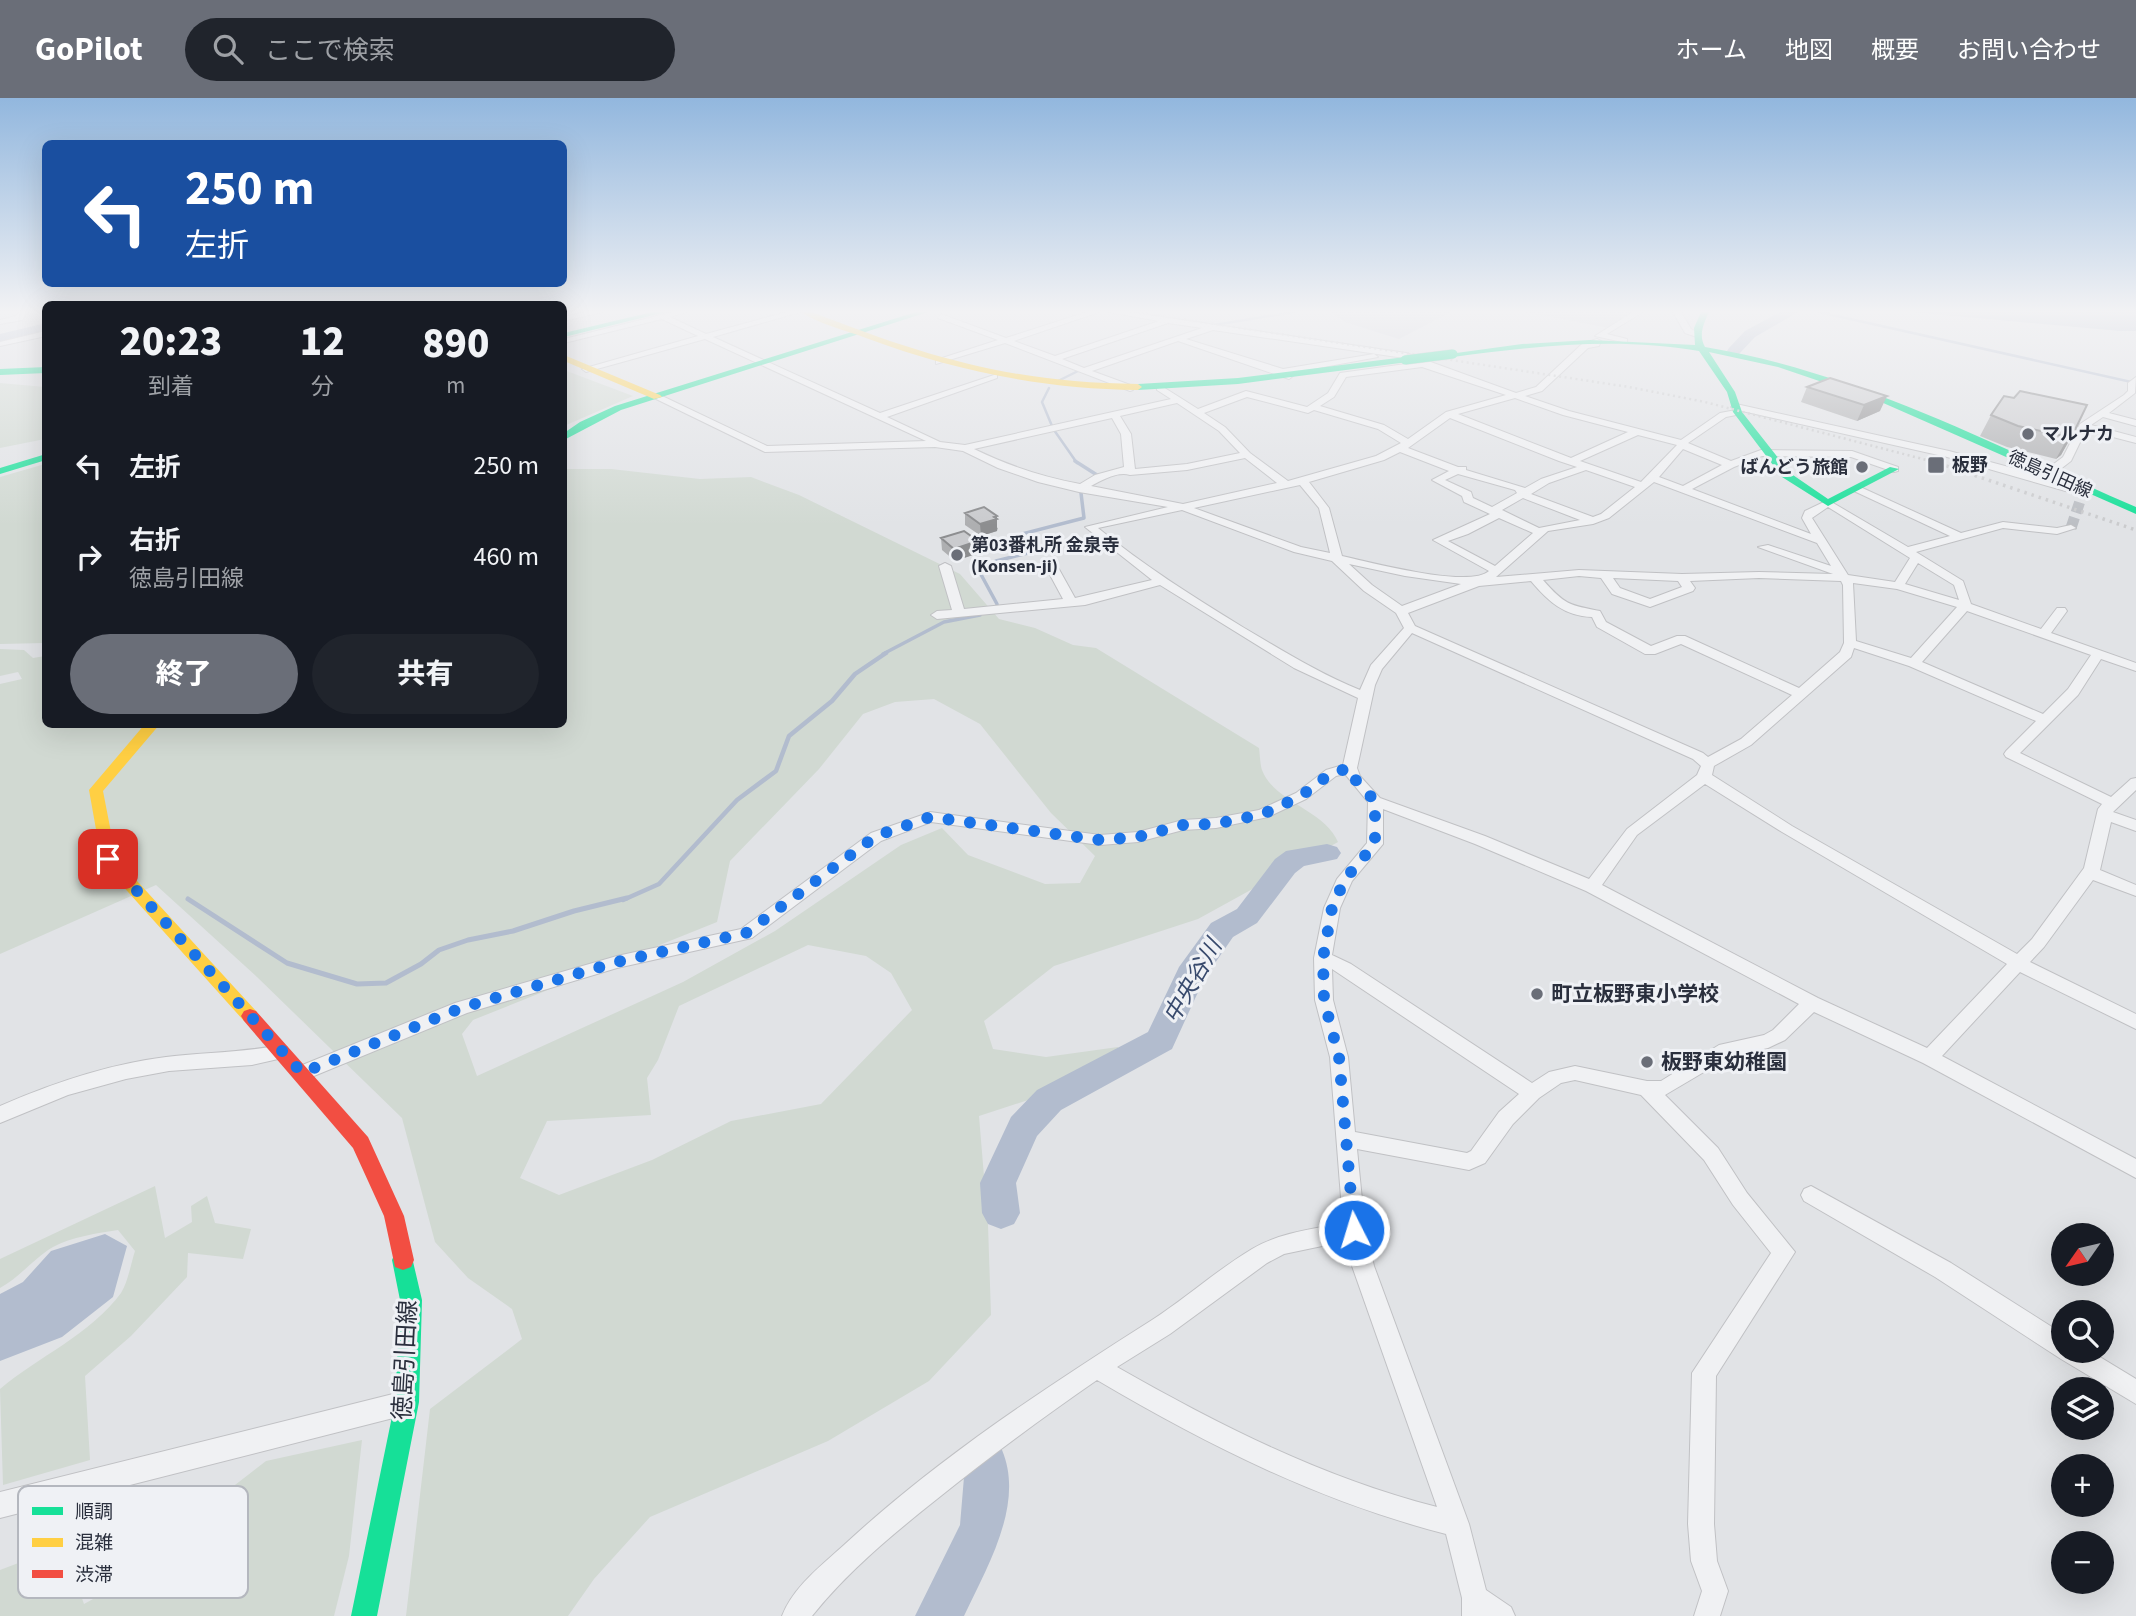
<!DOCTYPE html>
<html lang="ja">
<meta charset="utf-8">
<style>
:root{--surface:#171b24;--page:#20242c;--text:#f1f3f6;--muted:#9ea1a6;--accent:#6a6e78}
body{margin:0;font-family:"Source Sans 3","Noto Sans JP",sans-serif;background:var(--page);color:var(--text);height:100vh;display:flex;flex-direction:column;font-size:26px;white-space:nowrap}
*{box-sizing:border-box;margin:0}
p{font-size:23px;color:var(--muted)}
.icon{flex:none;width:38px;height:38px;fill:none;stroke:currentColor;stroke-width:2;stroke-linecap:round;stroke-linejoin:round}
.map{position:relative;flex:1;overflow:hidden}
.side{position:absolute;left:42px;top:203px;width:525px;height:427px;display:flex;flex-direction:column;background:var(--surface);border-radius:10px;box-shadow:0 7px 28px #0002}
.side>*{flex:none}
.top-card{position:absolute;left:42px;top:42px;width:525px;height:147px;border-radius:10px;box-shadow:0 7px 28px #0002;background:#1a4fa0;color:#fff;overflow:hidden}
.needle{width:46px;rotate:236deg}
.buttons{position:absolute;left:2051px;top:1125px;display:grid;gap:14px}
.buttons a{display:grid;place-items:center;width:63px;height:63px;border-radius:50%;background:var(--surface);box-shadow:0 7px 28px #0002;font-size:35px}
.pin{position:absolute;display:grid;place-items:center;width:60px;height:60px;color:#fff;margin:-30px;border-radius:14px;box-shadow:0 4px 10px #0006}
.me{position:absolute;width:77px;margin:-38px;rotate:355deg;stroke-linejoin:round;filter:drop-shadow(0 0 5px #0008)}
.turn{display:flex;align-items:center;gap:24px;height:147px;padding:0 28px;font-size:32px}
.turn .icon{width:91px;height:91px;stroke-width:2.5}
.turn b{display:block;font-size:49px;line-height:60px}
.eta{display:flex;justify-content:space-evenly;align-items:center;height:119px;text-align:center}
.eta b{font-size:42px;font-weight:800;line-height:49px}
.action{display:flex;gap:14px;margin-top:auto;padding:14px 28px}
.action a{flex:1;height:80px;border-radius:42px;background:var(--accent);color:#fff;font-size:28px;font-weight:800;line-height:80px;text-align:center}
.action a+a{background:var(--page);color:var(--text)}
ul{padding:0;list-style:none}
li{display:flex;align-items:center;gap:21px;height:91px;padding:0 28px}
li div{flex:1}
li b{display:block;font-size:26px}
li em{font-style:normal}
header{display:flex;align-items:center;gap:42px;box-sizing:border-box;height:98px;padding:0 35px;background:var(--accent);color:#fff}
header strong{font-size:33px}
nav{display:flex;gap:38px;margin-inline-start:auto;font-size:24px}
.search{width:490px;height:63px;background:var(--page);display:flex;align-items:center;gap:18px;box-sizing:border-box;padding:0 24px;border-radius:38px;color:var(--muted);font-size:26px}
.map>svg:first-child{display:block}
</style>
<header>
<strong>GoPilot</strong>
<div class="search"><svg class="icon" aria-label="search" viewBox="0 0 24 24"><circle cx="10" cy="10" r="6"/><path d="M15 15l6 6"/></svg>ここで検索</div>
<nav><a>ホーム</a><a>地図</a><a>概要</a><a>お問い合わせ</a></nav>
</header>
<div class="map">
<svg width="2136" height="1518" viewBox="0 0 2136 1518">
<rect width="100%" height="100%" fill="#e1e3e6"/>
<path fill="#d0d2d9" d="M1330,214H1451L1399,241L1345,224Z
M1525,214H1634L1609,230Z"/>
<path fill="#d1d9d2" fill-rule="evenodd" d="M564,272L633,298L564,328Z
M0,285L45,289V341L0,350Z
M45,366V545L0,546V379Z
M564,371H611L700,381L751,379L799,397L960,476L999,521L1035,530L1073,547L1096,550L1259,650C1260,657 1260,666 1262,672C1274,704 1325,712 1338,744L1198,821L1054,868L984,923L993,951L1046,959L1118,949L1124,971L979,1018L988,1127L991,1217L929,1283L828,1343L650,1419L594,1481L568,1518H406L430,1311L522,1241L512,1211L468,1180L435,1144L402,1020L257,879L156,787L0,856V586L22,581L18,574L0,578V551L24,552L33,560L45,558L46,626H564ZM934,601L980,626L1051,715L1095,758L1080,785L1045,786L968,757L942,730L901,747L775,833L683,884L477,978L462,936L473,922L717,824L730,763L819,671L863,616L895,604ZM808,847L866,858L891,875L912,912L821,1006L731,1023L652,1062L559,1097L520,1080L547,1023L651,1017L647,980L658,962L679,908Z
M155,1088L165,1140L192,1124L191,1108L207,1098L215,1125L251,1131L243,1161L188,1155L187,1179L131,1238L85,1278L90,1362L3,1387L0,1291C38,1259 91,1236 121,1195C128,1184 131,1165 135,1153L118,1132C98,1135 71,1139 53,1149C34,1160 20,1179 0,1190V1161Z
M362,1342L349,1458L334,1518H0V1472L63,1448L84,1506L144,1473L178,1431L266,1363Z"/>
<path fill="#b2bcce" d="M1911,214H2136V233H2120Z
M105,1136L127,1148L113,1199L62,1239L0,1263V1196L23,1184L51,1153Z"/>
<g fill="none" stroke-linecap="round" stroke-linejoin="round">
<path stroke="#b2bcce" stroke-width="2.5" d="M1819,214L2136,285
M1208,228L1294,214
M1056,284L1080,272
M1049,290L1042,304L1052,328
M1054,332L1077,365"/>
<path stroke="#b2bcce" stroke-width="3.5" d="M1075,363L1097,377
M996,463L1028,455L1014,438L1084,420L1081,395
M978,471L997,506V512
M883,556L944,524L980,517"/>
<path stroke="#b2bcce" stroke-width="4.5" d="M623,802L659,786L737,702L776,673L789,638L832,603L855,576L886,555"/>
<path stroke="#b2bcce" stroke-width="5" d="M188,801L287,865L357,886L386,885L421,866L439,852L468,842L513,833L574,813L627,800"/>
<path fill="#b2bcce" fill-rule="evenodd" d="M1780,214H1798L1755,239L1739,256H1729L1727,253L1729,250L1745,233Z
M46,225V233L0,244V236Z
M1327,746L1337,749L1341,755L1337,761L1304,768L1295,775L1257,825L1233,839L1204,881L1172,951L1061,1012L1037,1038L1016,1085L1020,1115L1014,1126L1001,1131L988,1126L982,1115L980,1085L1011,1019L1037,992L1148,934L1179,869L1211,825L1237,811L1275,761L1286,753Z
M987,1345L1002,1352C1025,1406 987,1469 964,1518H915L960,1427L965,1367L972,1352Z"/>
<path stroke="#bcbfc4" stroke-width="11" stroke-dasharray="11 5" stroke-linecap="butt" d="M2071,430L2082,397"/>
<g stroke="#c0c1c4" stroke-width="2">
<path id="street" d="M20,214H28L22,222L0,226V222L16,218Z
M586,214H602L564,223V219Z
M673,214H687L670,219L706,236L787,214H800L713,239L880,315L997,276V280L887,319L940,344L965,347L1171,301L1157,292V288L1160,287L1198,311L1246,293L1307,309L1328,295L1340,275L1413,265L1404,260L1213,232L1186,241L1283,271L1374,256L1378,259L1291,275L1293,278L1289,281L1178,243L1092,273L1133,288V292L1130,293L1005,245L936,266V262L998,242L938,220L941,216L1006,240L1087,214H1099L1014,243L1055,258L1159,223L1108,214H1128L1406,255L1516,295L1536,289L1582,246L1597,241L1601,243L1599,248L1588,250L1542,293L1525,298L1569,313L1681,342L1720,315L1736,312L1731,309L1736,306L1949,353L2039,377L2063,359L2080,326L2124,297L2128,293V285L2136,279L2135,295L2109,315L2136,322V328L2103,319L2091,327L2136,339V345L2086,332L2071,363L2049,380L2087,393V397L2083,398L1947,359L1742,313L1741,316L1726,319L1688,345L1731,363L1761,352L1852,353L1898,369V373L1894,374L1851,359L1762,358L1734,369L1692,391L1811,436L1802,420L1805,413L1828,402L1908,449L1950,438L1854,393L1853,391L1858,388L1961,435L2003,424L2057,430L2071,427L2076,430L2057,436L2003,430L1916,454L1963,483L1971,506L2041,531L2057,510H2065L2067,513L2051,535L2136,565V573L2101,561L2078,597L2020,655L2111,699L2131,681L2136,680V692L2113,714L2136,722V733L2111,724L2100,772L2136,787V798L2093,782L2044,849L2030,864L2136,916V931L2020,874L1942,958L2136,1061V1080L1923,965L1814,914L1785,942L1768,950L1731,958L1665,997L1718,1050L1747,1095L1795,1154L1716,1278L1714,1426L1717,1463L1728,1493L1720,1518H1694L1702,1493L1691,1463L1688,1426L1692,1275L1771,1155L1733,1107L1704,1062L1641,997L1575,982L1561,985L1539,1000L1513,1026L1485,1065L1469,1072L1357,1051L1365,1132L1374,1168L1469,1426L1486,1492L1511,1509L1515,1518H1462V1500L1446,1436C1321,1404 1207,1347 1097,1282C1042,1320 989,1359 937,1401C893,1436 848,1473 812,1518H782C793,1489 822,1467 844,1447C938,1360 1045,1290 1152,1222C1186,1200 1217,1172 1252,1151C1279,1135 1312,1131 1343,1125L1330,959L1315,902L1314,860L1324,810L1337,781L1367,745L1368,704L1345,676L1336,678L1306,701L1268,719L1216,730L1183,732L1138,744L1100,747L931,724L881,743L752,840L617,870L467,915L309,980L302,982L295,980L293,975L295,970L455,905L617,858L741,831L871,735L925,716L930,714L1100,737L1138,734L1183,722L1216,720L1259,712L1296,695L1326,672L1343,667L1358,600L1294,570L1160,487L1085,507L937,521L931,517L937,513L952,512L939,468L945,465L951,468L964,511L1063,501L1043,464L1049,461L1055,464L1075,500L1152,482L1085,429L1168,409L1079,394L1038,384L998,370L963,353L935,349L765,354L652,299L660,297L767,348L926,343L705,241L586,274L582,271L698,238L662,221L564,245V241ZM1168,225L1202,230L1084,270L1062,261ZM1422,269L1506,297L1446,314L1408,341L1384,327L1320,308L1334,299L1346,279ZM1247,299L1308,315L1314,312L1378,331L1401,345L1376,358L1288,383L1250,355L1225,329L1204,315ZM1515,300L1563,317L1628,334L1571,360L1458,316ZM1177,305L1219,333L1240,355L1187,366L1135,371L1131,336L1120,318ZM1112,320L1121,336L1124,369L1095,377L1080,386C1042,379 1009,368 974,351ZM1450,320L1559,363L1577,369L1541,381L1525,390L1466,372V369H1458L1408,350ZM1638,337L1677,347L1641,384L1580,363ZM1683,351L1722,367L1683,388L1659,379ZM1400,354L1449,373L1432,382L1462,398L1464,404L1490,416L1433,442L1489,473C1469,491 1370,464 1342,458L1329,410L1309,384L1384,362ZM1245,360L1277,385L1183,406L1091,388C1102,382 1118,373 1130,377L1187,372ZM1586,372L1635,389L1601,416L1593,419L1531,396L1549,385ZM1458,376L1515,392L1517,395L1492,409L1473,400L1471,394L1445,382ZM1654,384L1817,445L1831,468L1768,447L1758,449L1833,476L1759,474L1682,476L1579,472L1496,479L1548,433L1593,426L1609,420ZM1300,387L1319,410L1330,455L1301,449L1194,410ZM1523,400L1580,422L1539,430L1502,412ZM1828,409L1910,460L1895,484L1848,477L1812,420ZM1182,412L1294,454L1332,463L1364,493L1396,515L1404,530L1371,567L1360,592C1318,575 1280,551 1241,528C1192,498 1143,467 1098,430ZM1499,420L1533,435L1495,468L1448,443L1468,436ZM1918,465L1954,487L1959,502L1905,486ZM1349,466L1405,478L1461,486L1402,508L1372,487ZM1579,478L1601,480L1612,496L1650,509L1693,493L1695,490L1690,483L1759,480L1841,483L1843,487L1844,545L1840,554L1799,590L1685,538H1677L1651,548L1606,524L1600,513C1569,507 1565,507 1543,482ZM1613,480L1678,483L1682,489L1650,501L1620,490ZM1531,483C1548,503 1564,518 1592,519L1597,529L1645,556H1655L1681,546L1792,597L1741,641L1708,659L1703,655L1415,528L1408,515L1479,488ZM1853,485L1897,491L1957,509L1911,560L1856,543ZM1967,513L2091,557L2068,591L2043,616L1922,564ZM1412,535L1693,661L1701,668L1697,677L1627,731L1589,781L1485,738L1380,700L1360,678L1357,670L1375,587L1382,571ZM1854,550L1909,568L2036,623L2006,653L2004,656L2006,659L2102,706L2098,711L2084,770L2032,841L2017,856L1792,728L1712,677L1714,668L1751,647L1851,559ZM1705,686L1782,734L2007,866L1927,950L1818,900L1602,787L1637,737ZM1383,711L1475,746L1586,793L1799,906L1773,932L1764,937L1719,947L1661,983H1647L1575,968L1549,974L1532,985L1351,866L1332,857L1340,810L1352,783L1383,746ZM1332,871L1519,996L1499,1014L1471,1053L1467,1055L1355,1034L1348,959L1333,902ZM1346,1143L1352,1168L1437,1409C1323,1380 1219,1327 1117,1269L1170,1236L1267,1165L1284,1156Z
M1633,214H1643L1607,236L1627,241V245L1595,238Z
M1673,214H1681L1691,231L1700,236V240L1685,235Z
M46,233V238L0,248V244Z
M280,947L287,949L289,954L287,959L252,967L169,973L126,981L68,997L0,1025V1008C53,985 109,966 166,959C204,954 242,955 280,947Z
M1811,1088L1951,1165L2063,1236V1253H2090L2136,1281V1306L2061,1261L1935,1179L1804,1103L1801,1097L1804,1091Z
M405,1293L413,1297L417,1305L413,1313L405,1317L0,1420V1394Z"/>
</g>
<use href="#street" fill="#f0f1f3" fill-rule="evenodd"/>
<path fill="#16e098" fill-rule="evenodd" d="M652,214H666L564,239V235Z
M916,214H928L621,312L564,342V335L580,324L615,308Z
M1701,214H1709C1704,225 1698,237 1705,249C1857,274 1995,348 2136,409V416L1881,304L1778,269L1709,254L1735,294L1742,314L1790,375L1828,401L1890,369L1899,371L1828,408L1782,379L1733,314L1727,294L1699,253C1618,239 1534,248 1453,259L1449,256L1522,246L1590,242L1695,247L1694,230Z
M1405,259L1409,262L1408,264L1238,286L1138,292L1134,289L1138,286L1238,280Z
M46,269V275L0,277V271Z
M46,356V362L0,376V370Z
M403,1152L411,1155L422,1202L419,1304L377,1518H351L395,1304L400,1202L392,1162L395,1155Z"/>
<path fill="#ffcf43" fill-rule="evenodd" d="M801,214H812C926,259 1014,285 1138,286L1142,289L1138,292C1043,291 955,273 866,240C845,232 819,226 801,214Z
M564,257L660,297L662,299L654,301L564,263Z
M145,626H160L103,693L116,760L256,913L259,918L256,923L250,925L244,923L102,765L89,692Z"/>
<path fill="#f24e42" fill-rule="evenodd" d="M250,911L256,913L368,1039L404,1118L414,1162L411,1169L403,1172L395,1169L384,1118L353,1050L244,923L241,918L244,913Z"/>
<path stroke="#cacbcd" stroke-width="2.5" stroke-dasharray="2 3.5" stroke-linecap="butt" d="M1135,214L1629,289L1705,304L1938,365"/>
<path stroke="#cacbcd" stroke-width="3.5" stroke-dasharray="2.5 5" stroke-linecap="butt" d="M1932,363L2136,432"/>
<g stroke="#bec0c3" stroke-width="10" stroke-linecap="butt">
<path id="fast-bridge" d="M1405,262L1453,256"/>
</g>
<use href="#fast-bridge" stroke="#16e098" stroke-width="9"/>
</g>
<path fill="#aeafb1" d="M1830,280L1880,313L1857,323L1801,304L1807,289Z
M2014,300L2087,307L2061,357L2056,361L2007,349L1980,338L1991,317Z
M965,415L998,430L997,433L981,438L965,427Z
M941,440L979,455L955,463L942,452Z"/>
<path fill="#8d8e90" d="M1887,298L1880,313L1857,323L1864,307Z
M2073,336L2061,357L2056,361L2068,339Z
M997,418V433L981,438L980,426Z
M978,443L979,455L955,463L954,451Z"/>
<path fill="#cacbce" stroke="#8d8e90" stroke-width="2" d="M1830,280L1887,298L1864,307L1807,289Z
M2020,293L2087,307L2073,336L2068,339L2018,328L1991,317L2004,298L2014,300Z
M984,409L997,418L994,419L997,421L980,426L965,415Z
M964,433L978,443L954,451L941,440Z"/>
<linearGradient id="sky" x2="0" y2="1"><stop stop-color="#92b7de"/><stop offset="0.5" stop-color="#f2f2f4"/><stop offset="1" stop-color="#f2f2f4" stop-opacity="0"/></linearGradient>
<rect width="2136" height="427" fill="url(#sky)"/>
<g fill="none" stroke-linecap="round" stroke-linejoin="round">
<path stroke="#1a73e8" stroke-width="12" stroke-dasharray="0 21.6" d="M108,761L302,975L461,910L617,864L746,835L876,738L930,719L1100,742L1138,739L1183,727L1216,726L1263,716L1301,698L1331,675L1350,670L1353,679L1375,703V746L1345,781L1332,810L1323,860L1324,902L1339,959L1354,1132"/>
</g>
<g fill="#6a6e78" stroke="#eff1f5" stroke-width="2.5">
<circle cx="2028" cy="336" r="7"/>
<rect x="1927" y="358" width="18" height="18" rx="3.5"/>
<circle cx="1862" cy="369" r="7"/>
<circle cx="957" cy="457" r="7"/>
<circle cx="1537" cy="896" r="7"/>
<circle cx="1647" cy="964" r="7"/>
</g>
<g text-anchor="middle" stroke-width="6" stroke-linejoin="round" paint-order="stroke">
<g font-size="18" font-weight="bold" fill="#2a2f3d" stroke="#eff1f5" text-anchor="start">
<text x="2042" y="342">マルナカ</text>
<text x="1952" y="373">板野</text>
<text x="1848" y="375" text-anchor="end">ばんどう旅館</text>
<text x="971" y="453">第03番札所 金泉寺<tspan x="971" dy="21">(Konsen-ji)</tspan></text>
</g>
<g font-size="18" fill="#2a2f3d" stroke="#eff1f5">
<text transform="translate(2050 376) rotate(24)" y="6">徳島引田線</text>
</g>
<g font-size="21" font-weight="bold" fill="#2a2f3d" stroke="#eff1f5" text-anchor="start">
<text x="1551" y="903">町立板野東小学校</text>
<text x="1661" y="971">板野東幼稚園</text>
</g>
<g font-size="23" font-style="italic" fill="#384a6d" stroke="#eff1f5">
<text transform="translate(1192 883) rotate(-60)" y="8">中央谷川</text>
</g>
<g font-size="24" fill="#2a2f3d" stroke="#eff1f5">
<text transform="translate(405 1262) rotate(-87)" y="8">徳島引田線</text>
</g>
</g>
<rect x="18" y="1388" width="230" height="112" rx="10" fill="#eff1f5" stroke="#b4b7be" stroke-width="2"/>
<rect x="32" y="1409" width="31" height="8" fill="#16e098"/>
<rect x="32" y="1440" width="31" height="9" fill="#ffcf43"/>
<rect x="32" y="1472" width="31" height="8" fill="#f24e42"/>
<g font-size="19" fill="#2a2f3d">
<text x="75" y="1420">順調</text>
<text x="75" y="1451">混雑</text>
<text x="75" y="1483">渋滞</text>
</g>
</svg>
<div class="buttons">
<a><svg class="needle" viewBox="-14 -14 28 28"><path d="M0-13l5 13h-10z" fill="#e53935"/><path d="M0 13l5-13h-10z" fill="#9ea1a6"/></svg></a>
<a><svg class="icon" aria-label="search" viewBox="0 0 24 24"><circle cx="10" cy="10" r="6"/><path d="M15 15l6 6"/></svg></a>
<a><svg class="icon" aria-label="layers" viewBox="0 0 24 24"><path d="M12 4l9 5-9 5-9-5zM3 14l9 5 9-5"/></svg></a>
<a>+</a>
<a>−</a>
</div>
<div class="pin" style="left:108px;top:761px;background:#d93025"><svg class="icon" aria-label="arrive" viewBox="0 0 24 24"><path d="M6 21V4h12l-3 4 3 4H6"/></svg></div>
<svg class="me" style="left:1354px;top:1132px" viewBox="-20 -20 40 40"><circle r="17" fill="#1a73e8" stroke="#fff" stroke-width="3"/><path d="M0-11L8 9 0 5-8 9z" fill="#fff"/></svg>
<div class="top-card">
<div class="turn"><svg class="icon" aria-label="left" viewBox="0 0 24 24"><path d="M17 20v-9H6M10 6l-5 5 5 5"/></svg><div><b>250 m</b>左折</div></div>
</div>
<section class="side">
<div class="eta">
<div><b>20:23</b><p>到着</p></div>
<div><b>12</b><p>分</p></div>
<div><b>890</b><p>m</p></div>
</div>
<ul>
<li><svg class="icon" aria-label="left" viewBox="0 0 24 24"><path d="M17 20v-9H6M10 6l-5 5 5 5"/></svg><div><b>左折</b></div><em>250 m</em></li>
<li><svg class="icon" aria-label="right" viewBox="0 0 24 24"><path d="M7 20v-9h11M14 6l5 5-5 5"/></svg><div><b>右折</b><p>徳島引田線</p></div><em>460 m</em></li>
</ul>
<div class="action"><a>終了</a><a>共有</a></div>
</section>
</div>
